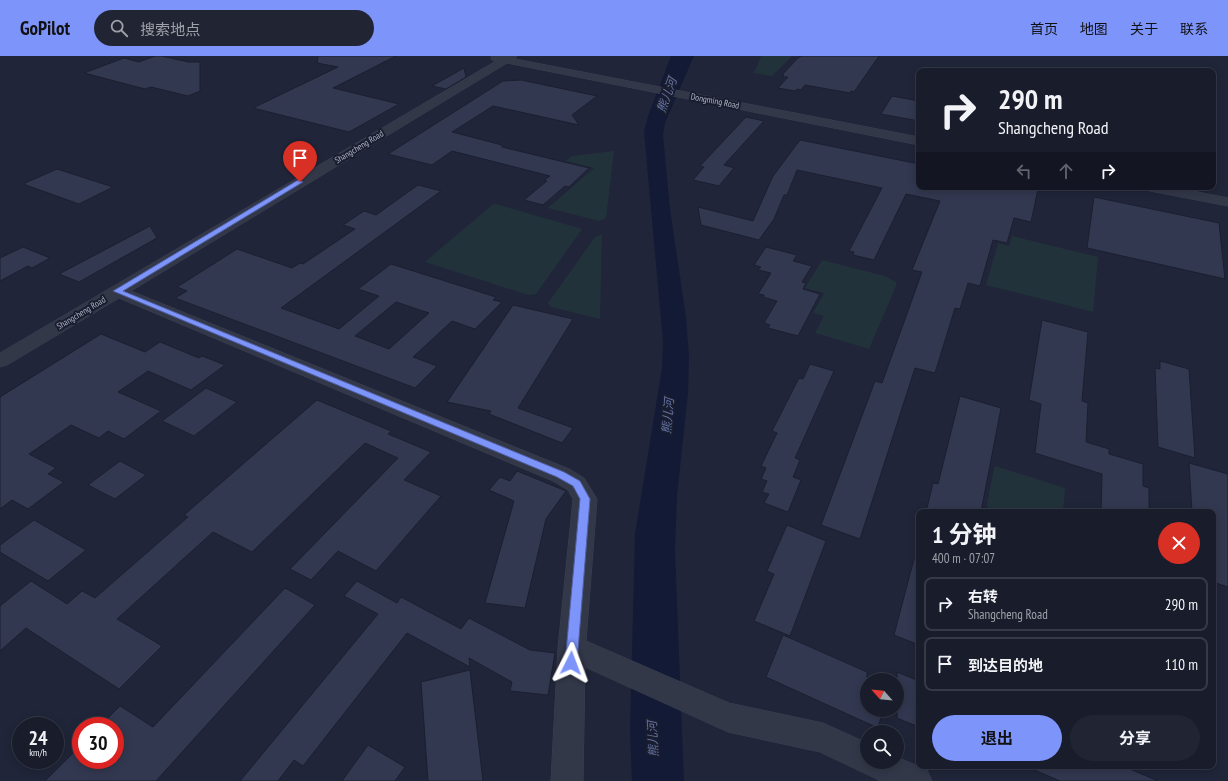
<!DOCTYPE html>
<html lang="zh">
<meta charset="utf-8">
<style>
:root{--surface:#181c2b;--page:#212533;--text:#f1f3f6;--muted:#9fa1a9;--line:#363a47;--accent:#7d94fb}
body{margin:0;font-family:"PT Sans Narrow","Noto Sans SC",sans-serif;background:var(--page);color:var(--text);height:100vh;display:flex;flex-direction:column;font-size:15px;white-space:nowrap}
*{box-sizing:border-box;margin:0}
p{font-size:13px;color:var(--muted)}
.icon{flex:none;width:22px;height:22px;fill:none;stroke:currentColor;stroke-width:2;stroke-linecap:round;stroke-linejoin:round}
.map{position:relative;flex:1;overflow:hidden}
.panel{position:absolute;left:916px;top:453px;width:300px;height:260px;display:flex;flex-direction:column;background:var(--surface);border-radius:8px;box-shadow:0 2px 10px #0003,0 0 0 1px var(--line)}
.panel>*{flex:none}
.hud{position:absolute;left:916px;top:12px;width:300px;height:122px;border-radius:8px;box-shadow:0 2px 10px #0003,0 0 0 1px var(--line);background:#181c2b;color:var(--text);overflow:hidden}
.needle{width:26px;rotate:297deg}
.buttons{position:absolute;left:860px;top:617px;display:grid;gap:8px}
.buttons a{display:grid;place-items:center;width:44px;height:44px;border-radius:50%;background:var(--surface);box-shadow:0 2px 10px #0003,0 0 0 1px var(--line);font-size:20px}
.speed{position:absolute;left:12px;top:661px;display:flex;gap:8px;font-size:20px;font-weight:700;text-align:center}
.speed>*{display:grid;place-content:center;width:52px;height:52px;border-radius:50%;background:var(--surface);box-shadow:0 2px 10px #0003,0 0 0 1px var(--line);line-height:1}
.speed small{font-size:10px;font-weight:400}
.speed .limit{border:6px solid #d22;background:#fff;color:#111}
.pin{position:absolute;display:grid;place-items:center;width:34px;height:34px;color:#fff;margin:-41px -17px;border-radius:50% 50% 50% 0;rotate:-45deg;box-shadow:0 0 4px #0007}
.pin .icon{rotate:45deg}
.me{position:absolute;width:44px;margin:-22px;rotate:3deg;stroke-linejoin:round;filter:drop-shadow(0 0 3px #0008)}
.turn{display:flex;align-items:center;gap:14px;height:84px;padding:0 16px;font-size:18px}
.turn .icon{width:52px;height:52px;stroke-width:2.5}
.turn b{display:block;font-size:28px;line-height:34px}
.lanes{display:flex;align-items:center;height:38px;padding:0 16px;background:#0003;justify-content:center;gap:20px;direction:ltr}
.lanes .off{opacity:.35}
.round{display:grid;place-items:center;flex:none;width:42px;height:42px;border-radius:21px;background:var(--page)}
.head{display:flex;align-items:center;justify-content:space-between;height:68px;padding:0 16px}
h1{font-size:24px;font-weight:700;line-height:30px}
.action{display:flex;gap:8px;margin-top:auto;padding:8px 16px}
.action a{flex:1;height:46px;border-radius:24px;background:var(--accent);color:#111;font-size:16px;font-weight:700;line-height:46px;text-align:center}
.action a+a{background:var(--page);color:var(--text)}
ul{padding:0;list-style:none}
li{display:flex;align-items:center;gap:12px;height:54px;margin:0 8px 6px;padding:0 8px;border:2px solid var(--line);border-radius:8px}
li div{flex:1}
li b{display:block;font-size:15px}
li em{font-style:normal}
header{display:flex;align-items:center;gap:24px;box-sizing:border-box;height:56px;padding:0 20px;background:var(--accent);color:#111}
header strong{font-size:19px}
nav{display:flex;gap:22px;margin-inline-start:auto;font-size:14px}
.search{width:280px;height:36px;background:var(--page);display:flex;align-items:center;gap:10px;box-sizing:border-box;padding:0 14px;border-radius:22px;color:var(--muted);font-size:15px}
.map>svg:first-child{display:block}
</style>
<header>
<strong>GoPilot</strong>
<div class="search"><svg class="icon" aria-label="search" viewBox="0 0 24 24"><circle cx="10" cy="10" r="6"/><path d="M15 15l6 6"/></svg>搜索地点</div>
<nav><a>首页</a><a>地图</a><a>关于</a><a>联系</a></nav>
</header>
<div class="map">
<svg width="1228" height="725" viewBox="0 0 1228 725">
<rect width="100%" height="100%" fill="#202539"/>
<path fill="#22323a" d="M761,0H792L772,20L753,17L756,13Z
M614,95L606,162L599,165L548,152L594,112L566,105L572,100Z
M496,148L582,173L536,238L528,239L425,206L492,149Z
M602,178L600,263L551,251L548,247L595,181Z
M1012,180L1098,201L1093,256L986,229L998,187L1009,190Z
M822,204L885,220L896,226V230L869,293L815,277L824,260L813,257L824,237L805,232Z
M995,410L1065,432L1063,456H990L987,449L994,412Z"/>
<path fill="#131a36" d="M671,0H694L665,67L663,79L670,153L686,261L689,301L688,337L677,440L675,495L684,725H632L630,674L635,478L662,312L663,286L644,75L648,60Z"/>
<path fill="#323850" stroke="#1b1f30" fill-rule="evenodd" d="M155,0H162L188,6H200V35L188,40L151,31L145,33L84,17L124,2L139,6Z
M318,0H396L333,32L399,48L349,76L253,52L338,11L317,7Z
M802,0H879L854,36L851,35L850,37L805,29L801,34L797,33L795,35L778,32L788,21H783L784,19H782L798,2Z
M464,12L466,21L446,33L432,30Z
M521,24L597,40L572,59L579,69L493,50L452,76L502,89V91L589,112L569,131L565,130L543,149L524,144L547,125L544,124L550,120L452,95L432,109L388,98L503,25Z
M892,40L919,45V65L881,58Z
M746,61L764,65L724,109L734,112L719,130L693,124L704,111L700,110Z
M800,84L919,108V131H1027L1038,133L1031,166L1014,162L1007,187L993,184L980,230L968,227L960,253L955,252L935,317L915,312L860,483L821,469L875,325L882,327L922,216L912,214L940,145L906,138L874,204L853,199L854,196L849,195L882,132L797,114L787,139H784L774,163L759,184L701,169L698,151L753,165L773,120Z
M57,113L113,131L79,148L23,128Z
M418,129L441,135L281,252L339,273L379,240L358,233L391,208L496,241L493,244L502,246L475,273L452,265L413,301L437,310L415,332L175,242L187,235L177,231L237,193L292,212L300,207L303,208L355,173L343,169L364,155L376,159ZM396,246L429,257L389,293L355,280Z
M1094,141L1219,167L1225,223L1087,192Z
M150,170L157,182L79,226L59,218Z
M23,191L50,202L32,212L28,210L0,225V202Z
M766,191L797,199L793,205L812,210L802,226L806,227L803,233L820,238L798,280L768,272L770,269L764,267L777,245L763,241L764,239L758,238L771,217L758,214L761,211L754,209Z
M513,249L573,263L518,352L573,372L562,387L489,358L491,355L447,346Z
M1042,264L1088,276L1082,345L1088,347L1086,386L1109,393V398L1143,408V430L1149,432V456H1101L1102,418L1035,397L1041,348L1029,344Z
M101,278L145,296L160,286L199,302L202,300L225,309L191,334L148,315L118,336L161,355L124,383L108,375L99,382L71,369L29,398L56,412L48,418L64,426L28,453L12,444L0,453V341Z
M1160,305L1189,313L1195,402L1158,391L1155,312L1160,313Z
M810,308L834,315L795,402L800,404L793,421L801,424L788,456L764,447L769,438L762,436L767,425L761,423L766,412L761,410L777,377L772,375L799,322L803,323Z
M206,332L237,346L194,380L162,365Z
M960,340L1001,352L981,456H926L933,427L938,428Z
M317,344L391,375L388,378L431,396L404,424L441,440L376,515L338,495L311,524L290,513L398,402L365,387L252,496L213,476L117,563L162,590L119,633L26,572L0,595V550L31,525L67,548L82,535L95,542L188,461L184,459Z
M120,405L146,419L115,443L88,429Z
M1189,407L1228,418V531L1213,526V456H1192Z
M517,415L566,435L546,463L525,552L485,547L514,445L489,434L500,421L510,425Z
M34,464L86,494L48,525L0,496V489Z
M787,469L826,485L790,580L754,565L774,518L767,515Z
M914,503L919,504V589L894,579Z
M357,525L397,547L401,541L461,573L469,562L530,594L555,597L548,639L510,635L512,626L469,602L470,611L407,577L303,710L294,704L278,725H240L378,558L344,540Z
M285,532L315,549L156,725H45L81,689V704H115V670H100L120,650L153,671Z
M783,579L867,616V654H883L878,672L766,621Z
M470,614L483,725H428L421,626Z
M897,616L919,625V671L897,662Z
M368,689L405,711L395,725H342Z
M1025,710H1123L1158,725H1060Z"/>
<g fill="none" stroke-linecap="round" stroke-linejoin="round">
<g stroke="#3d4153" stroke-width="1">
<path id="minor" d="M492,0H517L515,3L919,81V89L507,7L131,235L569,413L584,422L597,443L586,585L729,647L823,667L867,687V706H897V701L927,714L932,725H881L820,696L728,676L585,611L583,725H551L558,592L573,443L568,434L553,425L119,242L7,309L0,311V297L496,5L492,4L491,2Z
M1143,131H1173L1228,142V150L1150,135L1145,134Z"/>
</g>
<use href="#minor" fill="#333849" fill-rule="evenodd"/>
</g>
<path fill="#7d94fb" stroke="#5160a3" d="M298,124L303,126L123,235L564,416L580,425L590,443L577,607L576,611L571,612L567,611L565,607L580,443L573,430L557,421L113,235Z"/>
<g text-anchor="middle" stroke-width="4" stroke-linejoin="round" paint-order="stroke">
<g font-size="9" fill="#aeb2c6" stroke="#191d2e">
<text transform="translate(715 45) rotate(11)" y="3">Dongming Road</text>
<text transform="translate(359 91) rotate(-31)" y="3">Shangcheng Road</text>
<text transform="translate(81 257) rotate(-31)" y="3">Shangcheng Road</text>
</g>
<g font-size="12" font-style="italic" fill="#6574a6" stroke="#191d2e">
<text transform="translate(667 39) rotate(-70)" y="4">熊儿河</text>
<text transform="translate(668 360) rotate(-85)" y="4">熊儿河</text>
<text transform="translate(653 683) rotate(-93)" y="4">熊儿河</text>
</g>
</g>
</svg>
<div class="buttons">
<a><svg class="needle" viewBox="-14 -14 28 28"><path d="M0-13l5 13h-10z" fill="#e53935"/><path d="M0 13l5-13h-10z" fill="#9fa1a9"/></svg></a>
<a><svg class="icon" aria-label="search" viewBox="0 0 24 24"><circle cx="10" cy="10" r="6"/><path d="M15 15l6 6"/></svg></a>
</div>
<div class="speed"><div>24<small>km/h</small></div><div class="limit">30</div></div>
<div class="pin" style="left:300px;top:126px;background:#d93025"><svg class="icon" aria-label="arrive" viewBox="0 0 24 24"><path d="M6 21V4h12l-3 4 3 4H6"/></svg></div>
<svg class="me" style="left:571px;top:607px" viewBox="-20 -20 40 40"><path d="M0-17L14 15 0 8-14 15z" fill="#7d94fb" stroke="#fff" stroke-width="4"/></svg>
<div class="hud">
<div class="turn"><svg class="icon" aria-label="right" viewBox="0 0 24 24"><path d="M7 20v-9h11M14 6l5 5-5 5"/></svg><div><b>290 m</b>Shangcheng Road</div></div>
<div class="lanes"><svg class="icon off" aria-label="left" viewBox="0 0 24 24"><path d="M17 20v-9H6M10 6l-5 5 5 5"/></svg><svg class="icon off" aria-label="ahead" viewBox="0 0 24 24"><path d="M12 20V5M6 11l6-6 6 6"/></svg><svg class="icon" aria-label="right" viewBox="0 0 24 24"><path d="M7 20v-9h11M14 6l5 5-5 5"/></svg></div>
</div>
<section class="panel">
<div class="head"><div><h1>1 分钟</h1><p>400 m · 07:07</p></div><a class="round" style="background:#d93025;color:#fff"><svg class="icon" aria-label="close" viewBox="0 0 24 24"><path d="M6 6l12 12M18 6L6 18"/></svg></a></div>
<ul>
<li><svg class="icon" aria-label="right" viewBox="0 0 24 24"><path d="M7 20v-9h11M14 6l5 5-5 5"/></svg><div><b>右转</b><p>Shangcheng Road</p></div><em>290 m</em></li>
<li><svg class="icon" aria-label="arrive" viewBox="0 0 24 24"><path d="M6 21V4h12l-3 4 3 4H6"/></svg><div><b>到达目的地</b></div><em>110 m</em></li>
</ul>
<div class="action"><a>退出</a><a>分享</a></div>
</section>
</div>
